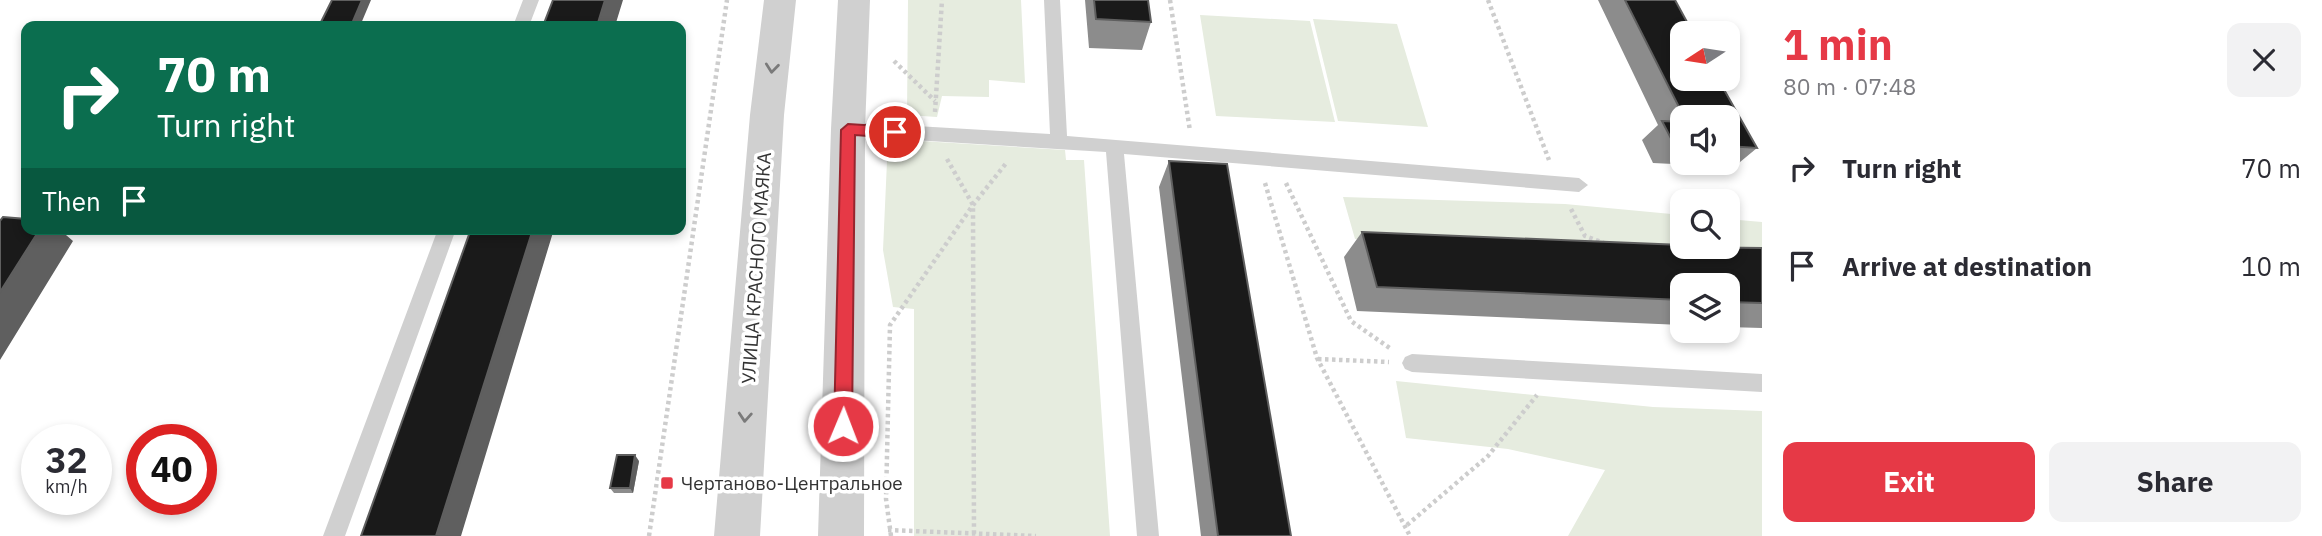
<!DOCTYPE html>
<meta charset="utf-8">
<style>
:root{--surface:#fff;--page:#f2f2f3;--text:#2b2b33;--muted:#7c7c81;--accent:#e63946}
body{margin:0;font-family:"IBM Plex Sans",sans-serif;background:var(--page);color:var(--text);height:100vh;display:flex;flex-direction:column;font-size:26px;white-space:nowrap}
*{box-sizing:border-box;margin:0}
p{font-size:23px;color:var(--muted)}
.icon{flex:none;width:38px;height:38px;fill:none;stroke:currentColor;stroke-width:2;stroke-linecap:round;stroke-linejoin:round}
.map{position:relative;flex:1;overflow:hidden}
.drawer{display:flex;flex-direction:column;background:var(--surface);width:560px}
.drawer>*{flex:none}
.top-card{position:absolute;left:21px;top:21px;width:665px;height:214px;border-radius:14px;box-shadow:0 4px 10px #0003;background:#0b6e4f;color:#fff;overflow:hidden}
.needle{width:46px;rotate:258deg}
.controls{position:absolute;left:1670px;top:21px;display:grid;gap:14px}
.controls a{display:grid;place-items:center;width:70px;height:70px;border-radius:14px;background:var(--surface);box-shadow:0 4px 10px #0003;font-size:35px}
.speed{position:absolute;left:21px;top:424px;display:flex;gap:14px;font-size:35px;font-weight:700;text-align:center}
.speed>*{display:grid;place-content:center;width:91px;height:91px;border-radius:50%;background:var(--surface);box-shadow:0 4px 10px #0003;line-height:1}
.speed small{font-size:18px;font-weight:400}
.speed .limit{border:10px solid #d22;background:#fff;color:#111}
.pin{position:absolute;display:grid;place-items:center;width:60px;height:60px;color:#fff;margin:-30px;border:4px solid #fff;border-radius:50%;box-shadow:0 2px 7px #0007}
.me{position:absolute;width:77px;margin:-38px;rotate:1deg;stroke-linejoin:round;filter:drop-shadow(0 0 5px #0008)}
.turn{display:flex;align-items:center;gap:24px;height:147px;padding:0 21px;font-size:32px}
.turn .icon{width:91px;height:91px;stroke-width:2.5}
.turn b{display:block;font-size:49px;line-height:60px}
.then{display:flex;align-items:center;height:66px;padding:0 21px;background:#0003;gap:14px;font-size:26px}
.round{display:grid;place-items:center;flex:none;width:74px;height:74px;border-radius:14px;background:var(--page)}
.summary{display:flex;align-items:center;justify-content:space-between;height:119px;padding:0 21px}
h1{font-size:42px;font-weight:800;line-height:52px;color:var(--accent)}
.action{display:flex;gap:14px;margin-top:auto;padding:14px 21px}
.action a{flex:1;height:80px;border-radius:14px;background:var(--accent);color:#fff;font-size:28px;font-weight:800;line-height:80px;text-align:center}
.action a+a{background:var(--page);color:var(--text)}
ul{padding:0;list-style:none}
li{display:flex;align-items:center;gap:21px;height:98px;padding:0 21px}
li div{flex:1}
li b{display:block;font-size:26px}
li em{font-style:normal}
main{display:flex;flex:1;min-height:0}
.map>svg:first-child{display:block}
</style>
<main>
<div class="map">
<svg width="1762" height="536" viewBox="0 0 1762 536">
<rect width="100%" height="100%" fill="#fff"/>
<path fill="#e6ecdf" d="M908,0H1021L1025,83L989,80V97L942,96L937,117L907,115Z
M1200,15L1310,21L1335,122L1216,116Z
M1313,19L1397,24L1428,127L1338,121Z
M888,139L1065,150L1066,160H1084L1110,536H914V309L893,307L883,250Z
M1343,197L1565,204L1682,215V247H1727V219L1762,222V263L1355,239Z
M1396,381L1653,407L1762,411V536H1568L1605,470L1508,449L1406,438Z"/>
<g fill="none" stroke-linecap="round" stroke-linejoin="round">
<path stroke="#cdcdcd" stroke-width="4.5" stroke-dasharray="3.5 3.5" stroke-linecap="butt" d="M1170,0L1190,131
M1488,0L1549,160
M894,61L935,101
M935,112L942,0
M947,159L973,205L974,536
M1265,183L1317,358L1410,536
M1286,183L1351,321L1391,349
M1571,209L1585,236L1604,243
M1318,359L1389,362
M1407,525L1488,456L1537,395
M888,530L1036,536
M649,536L727,0
M891,536L886,499L890,325L973,205L1007,162"/>
<path fill="#d0d0d0" fill-rule="evenodd" d="M523,0H539L529,26H513Z
M1044,0H1060L1067,136L1579,178L1588,185L1579,192L1124,154L1159,536H1137L1106,152L848,136L839,129L848,122L1050,134Z
M438,229H456L345,536H323Z
M1412,354L1762,374V392L1412,372L1405,369L1402,363L1405,357Z"/>
<path fill="#d0d0d0" fill-rule="evenodd" d="M764,0H796L784,115L760,536H714L750,115Z
M838,0H870L865,129L864,536H818L831,129Z"/>
</g>
<path fill="#8c8c8c" fill-rule="evenodd" d="M1085,0H1148L1151,22L1142,50L1089,48Z
M1598,0H1675L1757,148L1734,167L1653,163L1642,140L1658,125ZM1682,117H1727V163H1682Z
M1169,161L1291,536H1201L1159,187Z
M1362,232L1762,248V328L1727,327V285H1682V325L1357,311L1344,257Z
M639,461L633,493H614L610,488Z"/>
<path fill="#5f5f5f" d="M362,0H371L360,26H351Z
M605,0H623L615,26H597Z
M40,229H59L73,241L0,360V292Z
M533,229H554L461,536H436Z
M635,455L639,461L633,493L630,488Z"/>
<path fill="#1a1a1a" stroke="#5f5f5f" stroke-width="2" d="M332,0H362L351,26H319Z
M553,0H605L597,26H543Z
M1094,0H1148L1151,22L1096,19Z
M1625,0H1675L1693,33H1682V79H1718L1757,148L1727,146V117H1684Z
M1662,121L1682,122V144H1674Z
M1169,161L1227,164L1291,536H1218Z
M3,217L26,219V229H40L0,292V221Z
M471,229H533L436,536H361Z
M1362,232L1682,245V247L1762,248V303L1727,302V285H1682V300L1377,287Z
M617,455H635L630,488H610Z"/>
<defs><path id="oneway-chevron" d="M-2-3.5L2.5 0L-2 3.5" fill="none" stroke-width="1.6" stroke-linecap="round" stroke-linejoin="round" transform="scale(1.75)"/></defs>
<g stroke="#7a7a7a">
<use href="#oneway-chevron" transform="translate(772 68) rotate(96)"/>
<use href="#oneway-chevron" transform="translate(745 417) rotate(94)"/>
</g>
<path fill="#e63946" stroke="#96252e" stroke-width="2" d="M848,124L895,127L902,132L895,138L855,135L852,426L849,432L843,434L837,432L834,426L841,130Z"/>
<rect fill="#e63946" stroke="#fff" stroke-width="2.5" x="660" y="476" width="14" height="14" rx="3.5"/>
<g text-anchor="middle" stroke-width="7" stroke-linejoin="round" paint-order="stroke">
<g font-size="19" fill="#333" stroke="#fff">
<text transform="translate(756 268) rotate(-86)" y="7">УЛИЦА КРАСНОГО МАЯКА</text>
</g>
<g font-size="19" fill="#333" stroke="#fff" text-anchor="start">
<text x="681" y="490">Чертаново-Центральное</text>
</g>
</g>
</svg>
<div class="controls">
<a><svg class="needle" viewBox="-14 -14 28 28"><path d="M0-13l5 13h-10z" fill="#e53935"/><path d="M0 13l5-13h-10z" fill="#7c7c81"/></svg></a>
<a><svg class="icon" aria-label="sound" viewBox="0 0 24 24"><path d="M4 9h4l5-4v14l-5-4H4zM17 9q2 3 0 6"/></svg></a>
<a><svg class="icon" aria-label="search" viewBox="0 0 24 24"><circle cx="10" cy="10" r="6"/><path d="M15 15l6 6"/></svg></a>
<a><svg class="icon" aria-label="layers" viewBox="0 0 24 24"><path d="M12 4l9 5-9 5-9-5zM3 14l9 5 9-5"/></svg></a>
</div>
<div class="speed"><div>32<small>km/h</small></div><div class="limit">40</div></div>
<div class="pin" style="left:895px;top:132px;background:#d93025"><svg class="icon" aria-label="arrive" viewBox="0 0 24 24"><path d="M6 21V4h12l-3 4 3 4H6"/></svg></div>
<svg class="me" style="left:843px;top:426px" viewBox="-20 -20 40 40"><circle r="17" fill="#e63946" stroke="#fff" stroke-width="3"/><path d="M0-11L8 9 0 5-8 9z" fill="#fff"/></svg>
<div class="top-card">
<div class="turn"><svg class="icon" aria-label="right" viewBox="0 0 24 24"><path d="M7 20v-9h11M14 6l5 5-5 5"/></svg><div><b>70 m</b>Turn right</div></div>
<div class="then">Then<svg class="icon" aria-label="arrive" viewBox="0 0 24 24"><path d="M6 21V4h12l-3 4 3 4H6"/></svg></div>
</div>
</div>
<section class="drawer">
<div class="summary"><div><h1>1 min</h1><p>80 m · 07:48</p></div><a class="round"><svg class="icon" aria-label="close" viewBox="0 0 24 24"><path d="M6 6l12 12M18 6L6 18"/></svg></a></div>
<ul>
<li><svg class="icon" aria-label="right" viewBox="0 0 24 24"><path d="M7 20v-9h11M14 6l5 5-5 5"/></svg><div><b>Turn right</b></div><em>70 m</em></li>
<li><svg class="icon" aria-label="arrive" viewBox="0 0 24 24"><path d="M6 21V4h12l-3 4 3 4H6"/></svg><div><b>Arrive at destination</b></div><em>10 m</em></li>
</ul>
<div class="action"><a>Exit</a><a>Share</a></div>
</section>
</main>
